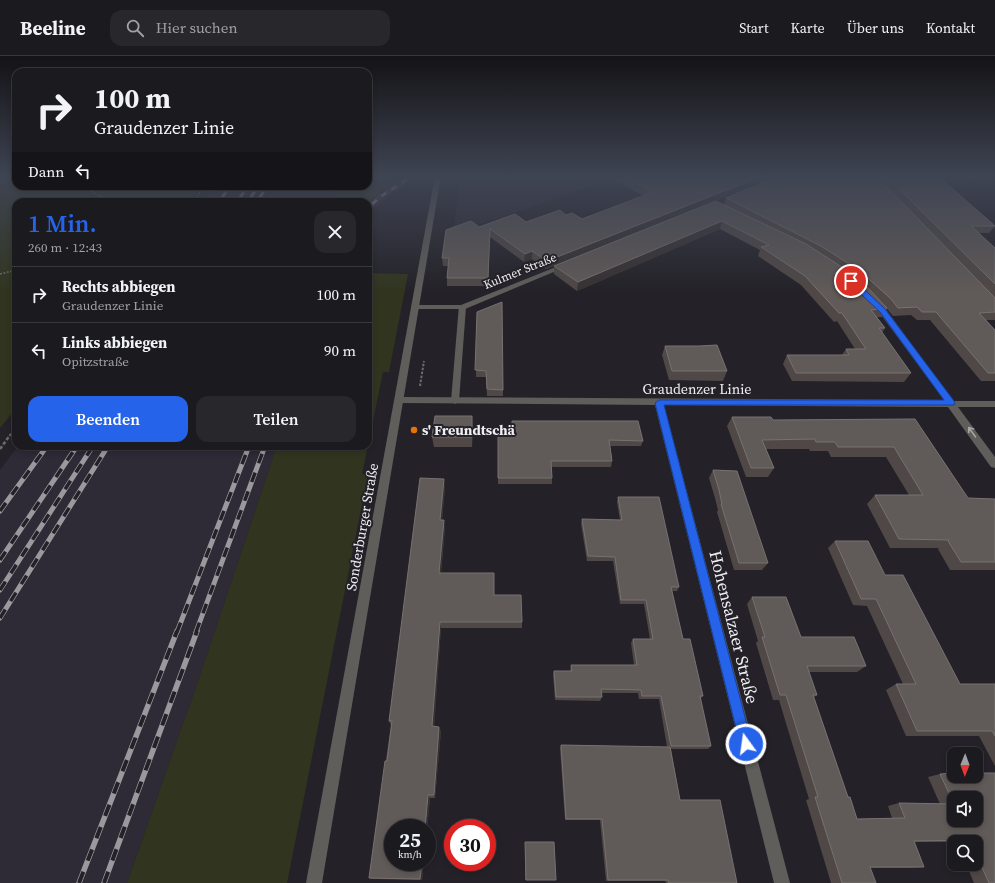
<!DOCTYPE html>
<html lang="de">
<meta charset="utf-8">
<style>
:root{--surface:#1b1a1e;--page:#28272b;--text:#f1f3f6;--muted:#a0a1a4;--line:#39383c;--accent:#2563eb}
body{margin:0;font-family:"Source Serif 4",serif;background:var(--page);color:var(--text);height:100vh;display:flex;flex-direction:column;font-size:15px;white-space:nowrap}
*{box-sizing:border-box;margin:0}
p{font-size:13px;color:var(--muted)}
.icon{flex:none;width:22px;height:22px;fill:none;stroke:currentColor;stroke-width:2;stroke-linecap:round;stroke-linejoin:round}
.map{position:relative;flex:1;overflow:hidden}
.details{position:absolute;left:12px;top:142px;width:360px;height:252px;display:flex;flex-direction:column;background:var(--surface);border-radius:12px;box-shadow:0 2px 6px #0003,0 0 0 1px var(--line)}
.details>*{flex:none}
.top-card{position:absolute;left:12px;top:12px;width:360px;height:122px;border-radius:12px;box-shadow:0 2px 6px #0003,0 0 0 1px var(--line);background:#1b1a1e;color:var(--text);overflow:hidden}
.needle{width:26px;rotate:181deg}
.fabs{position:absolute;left:947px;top:691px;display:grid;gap:8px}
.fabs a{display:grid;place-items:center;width:36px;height:36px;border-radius:8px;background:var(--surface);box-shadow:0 2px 6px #0003,0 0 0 1px var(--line);font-size:20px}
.speed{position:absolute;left:384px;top:763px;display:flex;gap:8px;font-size:20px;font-weight:700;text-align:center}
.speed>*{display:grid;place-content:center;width:52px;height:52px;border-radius:50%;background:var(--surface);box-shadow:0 2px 6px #0003,0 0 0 1px var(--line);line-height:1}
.speed small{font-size:10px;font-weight:400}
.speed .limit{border:6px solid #d22;background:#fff;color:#111}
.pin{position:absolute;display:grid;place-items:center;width:34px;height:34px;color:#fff;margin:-17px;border:2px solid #fff;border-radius:50%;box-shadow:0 1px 4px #0007}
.me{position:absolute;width:44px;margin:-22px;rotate:346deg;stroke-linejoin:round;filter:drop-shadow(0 0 3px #0008)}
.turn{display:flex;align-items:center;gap:14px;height:84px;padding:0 16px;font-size:18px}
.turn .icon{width:52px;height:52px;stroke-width:2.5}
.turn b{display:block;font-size:28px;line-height:34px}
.then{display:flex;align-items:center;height:38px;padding:0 16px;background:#0003;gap:8px;font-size:15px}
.round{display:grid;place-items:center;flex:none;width:42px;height:42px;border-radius:12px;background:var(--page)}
.headline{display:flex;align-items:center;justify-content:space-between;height:68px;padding:0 16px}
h1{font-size:24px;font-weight:600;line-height:30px;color:var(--accent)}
.primary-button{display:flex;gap:8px;margin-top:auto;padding:8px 16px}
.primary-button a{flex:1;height:46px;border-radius:12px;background:var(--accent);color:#fff;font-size:16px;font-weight:600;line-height:46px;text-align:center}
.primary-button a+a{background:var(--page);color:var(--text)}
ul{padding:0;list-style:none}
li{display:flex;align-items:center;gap:12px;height:56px;padding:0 16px;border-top:1px solid var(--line)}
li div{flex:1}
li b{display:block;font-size:15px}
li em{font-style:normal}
header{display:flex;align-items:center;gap:24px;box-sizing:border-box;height:56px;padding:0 20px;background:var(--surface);border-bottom:1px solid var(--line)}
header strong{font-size:19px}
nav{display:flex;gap:22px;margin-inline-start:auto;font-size:14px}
.search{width:280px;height:36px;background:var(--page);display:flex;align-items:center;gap:10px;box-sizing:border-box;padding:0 14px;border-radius:12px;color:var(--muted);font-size:15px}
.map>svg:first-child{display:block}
</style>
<header>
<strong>Beeline</strong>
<div class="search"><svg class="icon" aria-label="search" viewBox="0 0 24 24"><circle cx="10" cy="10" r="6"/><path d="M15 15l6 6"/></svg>Hier suchen</div>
<nav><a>Start</a><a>Karte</a><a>Über uns</a><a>Kontakt</a></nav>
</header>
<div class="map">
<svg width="995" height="827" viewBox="0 0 995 827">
<rect width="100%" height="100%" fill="#242228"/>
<path fill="#2e2a36" d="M402,120H418L384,144L368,158V146Z
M460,120H621L453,178Z
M215,130H338L331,146H203Z
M18,390H277L196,631L127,827H0V414Z"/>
<path fill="#31351f" d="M0,120H16V130H203L188,146H16V352L0,372Z
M368,120H402L368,146H331L338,130H368Z
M368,217L408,218L389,316H383L362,418H368L287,827H127L196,631L277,390H368Z"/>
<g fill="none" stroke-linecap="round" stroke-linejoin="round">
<path stroke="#6c6a70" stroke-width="1.5" stroke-dasharray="2 1.5" stroke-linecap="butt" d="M82,130L110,146
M192,146L206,130
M0,218L16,214"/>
<path stroke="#6c6a70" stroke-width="2" stroke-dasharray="2.5 1.5" stroke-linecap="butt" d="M420,330L424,305
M7,383L16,371"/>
<path stroke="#6c6a70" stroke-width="2.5" stroke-dasharray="3.5 2" stroke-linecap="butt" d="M0,393L8,382"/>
<path fill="#605e5b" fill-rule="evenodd" d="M459,249H465L466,251L459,345L455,348L451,345Z"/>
<path fill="#605e5b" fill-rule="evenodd" d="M566,207L568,208V210L465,253H416L412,251L416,249H461Z
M872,246H878L885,252L953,345H995V351H958L995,401V412L991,411L948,351L664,349L790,827H774L655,349L399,347L395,344L399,341L944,344L879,256L872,250Z"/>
<path fill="#605e5b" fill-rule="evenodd" d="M435,120H441L322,827H306Z"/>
<g stroke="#9b999e" stroke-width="3">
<path id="rail-far2" d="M219,146L230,130
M237,146L248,130
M248,146L258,130
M257,146L267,130
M368,152L380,141L412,120"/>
</g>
<g stroke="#9b999e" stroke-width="5">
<path id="rail-far1" d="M0,455L47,390
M0,504L77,390
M0,534L93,390
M0,562L108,390
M177,576L249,390
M196,576L265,390"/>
</g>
<g stroke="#9b999e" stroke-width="5.5">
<path id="rail" d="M79,827L177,575
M104,827L197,575"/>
</g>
<use href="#rail-far2" stroke="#242228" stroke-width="2" stroke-dasharray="6" stroke-linecap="butt"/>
<use href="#rail-far1" stroke="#242228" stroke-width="3.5" stroke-dasharray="10" stroke-linecap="butt"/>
<use href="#rail" stroke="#242228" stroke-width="4" stroke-dasharray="12" stroke-linecap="butt"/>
</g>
<path fill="#4f4846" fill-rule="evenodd" d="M614,120H777L546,213L532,203L524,206L490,181L488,230H447V222L448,210H443L442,202L479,171L526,166L566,159L582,163L644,140L613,124Z
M779,120H977L974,124L938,120L995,170L989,177H979L995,192V264H986L995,274V325H981L930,264H917L911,259L893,260L887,253L882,261H877L885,272L882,277L911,317L904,326L792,325L783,308L787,299H842L846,293H855L837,265L834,266L801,229L758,200L760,194L720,173L577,235L554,218V210L724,148L726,142Z
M477,256L503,334V340H487L486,321H476Z
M665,290H699L727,315L723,325L669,324L662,299Z
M732,361L773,364L915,363L968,442L995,443V514H950L938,493L939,492H890L867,448L875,439H909L886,401H831L828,395H810L809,393H766L774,412L768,421H746L727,370Z
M473,370L472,391H434L432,381Z
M498,372L643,385L641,390H610L612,405L611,411H551L552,422V428H498Z
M713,414L768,507L762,514H734L717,456L718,454L715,442L709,422Z
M445,431L442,464L445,472L441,517L494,539L522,566V572H441L434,670L441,675L435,742H430L422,824L373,823L369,822L391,669L389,665Z
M618,441L679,531L677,535H672L683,583L703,640L700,643L711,690L708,693H671L680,744L737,827H666L665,825H606L600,764H565L560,692L561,689L667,691L659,643H639L638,637H601L602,641L600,645L555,644L553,618L554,615H570L571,609H634L631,587L633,583H650L644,548H620L613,505H587L581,468L582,463L620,464L617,446Z
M835,485L885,519L960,628H995V710L979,680H906L886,634L896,628H903L867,550L853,549L828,492Z
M752,541H786L801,581H854L866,610L857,616H809L817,639L814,641L848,741H850L857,763L892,762L888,750L899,747L940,748L928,721L940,718L954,717V720H976V717H995V827H974L966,808H976V786H914L924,811L911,812H870L876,827H831L806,744L809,743L779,644H773L756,587L758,585L747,548ZM954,742H976V764H954Z
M525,786L556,824H525Z"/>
<path fill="#373232" d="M762,120H777L546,213L547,205Z
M722,165L720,173L577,235L578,226Z
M532,195V203L524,206L525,198Z
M472,360L473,370L472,391Z
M444,423L445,431L441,472L440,464Z
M444,464L445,472L440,524L439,517Z
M440,566L441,572L434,675L432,670Z
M439,671L441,675L435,742L434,739Z
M428,739L430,742L427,773V772H425Z
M422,806H424L422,824L420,823Z"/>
<path fill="#605a58" stroke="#777170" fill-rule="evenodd" d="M621,120H762L547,205L532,195L525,198L490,173L488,222H447L449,202H442L446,174L471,165L479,171L515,158L526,166L560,154L566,159L572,157L582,163L653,136Z
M779,120H862L886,130L995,242V256L979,257L995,274V317H988L936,256H922L917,251L898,252L891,243L859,214L819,189L726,142Z
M878,120H938L995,170H971L995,192V228L892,126Z
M716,145L806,188L848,215L867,231L887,252L871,254L885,272H879L911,317H796L787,299H849L846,293H866L842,257H839L805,220L761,191L769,189L722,165L578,226L554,210Z
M502,246L503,334L487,333L486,315L475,314L477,256Z
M717,289L727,315H672L665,290H699Z
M435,360H472V381H432Z
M732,361H771L773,364L915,363L968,442L995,443V506H961L948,485L949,484L899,483L875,439H923L894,391H838L835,386H816L815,383L762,384L774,412H751Z
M512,365H638L643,385L609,384L612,405H551L552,422H498V372H512Z
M713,414L737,415L768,507H739L721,448H722L719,434Z
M420,422L444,423L440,464H444L439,517H494V539H521L522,566H440L432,670L439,671L434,739H428L425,772H393V806H422L420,823L369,822L385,705H387L392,665H389Z
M618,441H659L679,531H671L683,583H690L703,640H700L711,690H671L661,640H642L641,634L601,633L602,641H556L554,615H572L571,609H637L633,583H653L646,544H621L615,501L588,500L582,463L622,464Z
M835,485H868L885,519H903L960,628H995V680L992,675H917L896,628H916L876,543H861Z
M752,541H786L801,581H854L866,610H807L817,639H813L848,741H850L857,763L905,762L899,747L954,748L940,718L954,717V720H976V717H995V827H989L976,798V786H971L970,784L914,785L924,811H870L876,827H842L815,741H818L786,639H780L762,581H765ZM954,742H976V764H954Z
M561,689L670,691L680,744H720L737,827H669L668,824H608L602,763H566Z
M525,786H554L556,824H526Z"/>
<defs><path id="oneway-shaft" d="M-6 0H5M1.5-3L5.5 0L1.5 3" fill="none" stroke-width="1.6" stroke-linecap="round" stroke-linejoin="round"/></defs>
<use stroke="#a8a6a6" href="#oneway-shaft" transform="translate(972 376) rotate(-126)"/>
<linearGradient id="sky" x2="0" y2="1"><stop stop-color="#141316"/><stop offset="0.51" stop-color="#3f4453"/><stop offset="1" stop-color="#3f4453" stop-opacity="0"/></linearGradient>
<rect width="995" height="236" fill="url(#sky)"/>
<path fill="#2563eb" stroke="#184099" d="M848,223H853L885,253L954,345L955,347L954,349H664L752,688L751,692L746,694L741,692L740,688L655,347L659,344H944L880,256L848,226Z"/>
<circle fill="#e8710a" stroke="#242228" stroke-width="1.5" cx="414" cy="374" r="4"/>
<g text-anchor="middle" stroke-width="4" stroke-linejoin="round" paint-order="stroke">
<g font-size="12" fill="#efeef2" stroke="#242228">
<text transform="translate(520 215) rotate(-22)" y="4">Kulmer Straße</text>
</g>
<g font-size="14" fill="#efeef2" stroke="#242228">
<text x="697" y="338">Graudenzer Linie</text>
<text transform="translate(362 471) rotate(-80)" y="5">Sonderburger Straße</text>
</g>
<g font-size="14" font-weight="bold" fill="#efeef2" stroke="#242228" text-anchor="start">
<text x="422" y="379">s' Freundtschä</text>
</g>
<g font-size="17" fill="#efeef2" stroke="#242228">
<text transform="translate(734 571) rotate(76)" y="6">Hohensalzaer Straße</text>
</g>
</g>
</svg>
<div class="fabs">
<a><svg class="needle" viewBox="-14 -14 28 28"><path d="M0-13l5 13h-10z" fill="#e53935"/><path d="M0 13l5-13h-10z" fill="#a0a1a4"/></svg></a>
<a><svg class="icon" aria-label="sound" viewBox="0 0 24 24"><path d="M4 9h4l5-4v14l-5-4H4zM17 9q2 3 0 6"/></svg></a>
<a><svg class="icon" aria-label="search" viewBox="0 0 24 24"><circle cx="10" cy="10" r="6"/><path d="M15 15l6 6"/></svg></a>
</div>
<div class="speed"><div>25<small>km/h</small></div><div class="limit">30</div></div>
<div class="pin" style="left:851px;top:225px;background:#d93025"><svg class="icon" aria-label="arrive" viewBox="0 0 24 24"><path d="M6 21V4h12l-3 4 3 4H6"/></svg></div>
<svg class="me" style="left:746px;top:688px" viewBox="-20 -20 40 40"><circle r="17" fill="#2563eb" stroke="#fff" stroke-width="3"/><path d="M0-11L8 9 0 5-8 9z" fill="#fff"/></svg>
<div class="top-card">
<div class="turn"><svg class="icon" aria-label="right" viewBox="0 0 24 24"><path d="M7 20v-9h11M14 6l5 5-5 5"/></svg><div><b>100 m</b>Graudenzer Linie</div></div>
<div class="then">Dann<svg class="icon" aria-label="left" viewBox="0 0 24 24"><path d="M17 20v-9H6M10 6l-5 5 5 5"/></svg></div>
</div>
<section class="details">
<div class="headline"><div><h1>1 Min.</h1><p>260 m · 12:43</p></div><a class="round"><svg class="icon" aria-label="close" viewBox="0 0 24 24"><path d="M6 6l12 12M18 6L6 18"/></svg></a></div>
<ul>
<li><svg class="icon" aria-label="right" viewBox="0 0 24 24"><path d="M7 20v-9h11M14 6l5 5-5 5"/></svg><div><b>Rechts abbiegen</b><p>Graudenzer Linie</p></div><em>100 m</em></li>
<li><svg class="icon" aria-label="left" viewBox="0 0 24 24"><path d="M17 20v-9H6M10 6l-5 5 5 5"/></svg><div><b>Links abbiegen</b><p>Opitzstraße</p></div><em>90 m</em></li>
</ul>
<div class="primary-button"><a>Beenden</a><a>Teilen</a></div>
</section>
</div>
